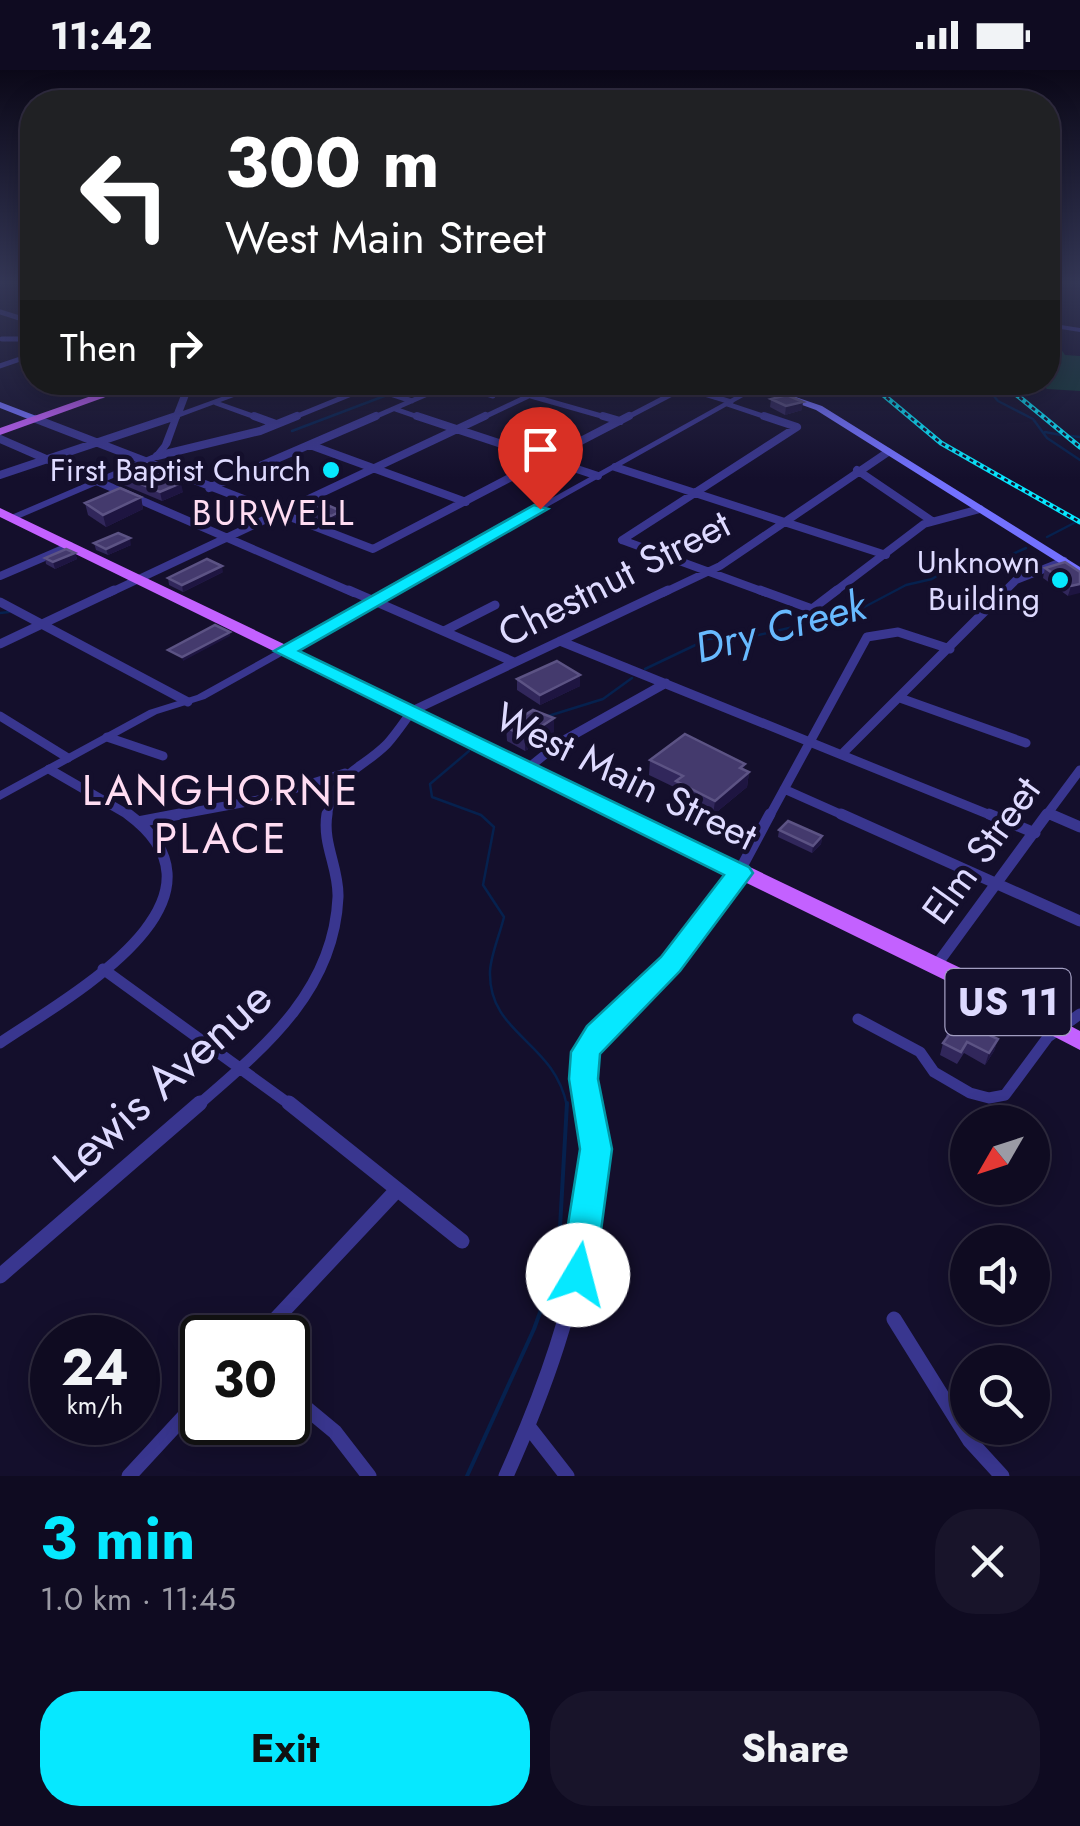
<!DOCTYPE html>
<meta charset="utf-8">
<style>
:root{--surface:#0f0b21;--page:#18142a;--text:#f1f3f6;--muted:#9b9ba5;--line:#2f2b3f;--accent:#06e8ff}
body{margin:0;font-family:Jost,sans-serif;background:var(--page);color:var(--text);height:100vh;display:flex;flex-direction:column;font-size:38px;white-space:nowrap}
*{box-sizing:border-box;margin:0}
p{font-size:32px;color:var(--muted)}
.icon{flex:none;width:55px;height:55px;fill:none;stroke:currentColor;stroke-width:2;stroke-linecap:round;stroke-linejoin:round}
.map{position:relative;height:1406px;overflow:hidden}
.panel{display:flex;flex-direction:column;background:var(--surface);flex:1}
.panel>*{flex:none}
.guide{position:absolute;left:20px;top:20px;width:1040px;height:305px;border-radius:40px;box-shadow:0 5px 25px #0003,0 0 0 2px var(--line);background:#202124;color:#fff;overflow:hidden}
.needle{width:65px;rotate:231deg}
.controls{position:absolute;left:950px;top:1035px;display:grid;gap:20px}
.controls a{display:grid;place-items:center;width:100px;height:100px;border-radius:50%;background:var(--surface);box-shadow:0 5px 25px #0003,0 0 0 2px var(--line);font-size:50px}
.speed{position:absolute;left:30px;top:1245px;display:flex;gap:20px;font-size:50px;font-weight:700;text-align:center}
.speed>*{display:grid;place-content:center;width:130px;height:130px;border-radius:50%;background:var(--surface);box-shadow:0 5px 25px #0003,0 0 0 2px var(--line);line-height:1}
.speed small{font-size:25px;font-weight:400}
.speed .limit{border:5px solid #111;border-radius:15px;background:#fff;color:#111}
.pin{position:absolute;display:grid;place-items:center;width:85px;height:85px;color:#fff;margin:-102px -42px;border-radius:50% 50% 50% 0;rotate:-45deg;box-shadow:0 0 10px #0007}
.pin .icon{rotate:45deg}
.me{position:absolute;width:110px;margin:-55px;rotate:8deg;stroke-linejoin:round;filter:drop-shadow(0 0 8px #0008)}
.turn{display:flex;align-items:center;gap:35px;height:210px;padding:0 40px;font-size:45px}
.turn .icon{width:130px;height:130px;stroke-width:2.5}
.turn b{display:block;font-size:70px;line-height:85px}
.then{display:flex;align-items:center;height:95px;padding:0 40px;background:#0003;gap:20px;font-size:38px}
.round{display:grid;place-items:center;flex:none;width:105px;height:105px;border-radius:40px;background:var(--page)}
.headline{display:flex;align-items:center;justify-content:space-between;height:170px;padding:0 40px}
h1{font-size:60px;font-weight:700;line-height:75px;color:var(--accent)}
.button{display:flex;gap:20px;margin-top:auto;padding:20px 40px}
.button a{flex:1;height:115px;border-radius:40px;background:var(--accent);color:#111;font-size:40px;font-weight:700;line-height:115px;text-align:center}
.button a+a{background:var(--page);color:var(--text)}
.status{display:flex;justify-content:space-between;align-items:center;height:70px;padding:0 50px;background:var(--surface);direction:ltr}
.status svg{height:28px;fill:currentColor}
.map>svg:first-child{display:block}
</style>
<div class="status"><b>11:42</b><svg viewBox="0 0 49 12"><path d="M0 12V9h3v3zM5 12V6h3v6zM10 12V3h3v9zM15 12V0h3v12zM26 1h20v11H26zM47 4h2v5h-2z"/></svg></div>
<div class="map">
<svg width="1080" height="1406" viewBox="0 0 1080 1406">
<rect width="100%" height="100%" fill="#140f2c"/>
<path fill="#113735" d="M1048,271L1056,272L1065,285L1080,286V321L1047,319L1040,313L1048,312Z"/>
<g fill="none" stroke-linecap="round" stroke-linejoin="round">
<path stroke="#06214e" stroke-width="2.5" d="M982,312L998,331L1033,349L1047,368L1080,390
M395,322L417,312
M292,361L387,325
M1045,362L1061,365
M1071,366L1080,367
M1047,467L1076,452
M0,543L9,542
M645,599L708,569L750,567L853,543L906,515L932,509L967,487L1001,489L1026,478
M545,647L603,629L632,608
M469,681L430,714L432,727L481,745L494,757L483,815L504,847C500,864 491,884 490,901C488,965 554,970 567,1036"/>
<path stroke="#06214e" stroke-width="4" d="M467,1406L534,1259L558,1193L567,1033"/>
<path stroke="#39368f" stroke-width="5" d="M0,242L32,252
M2,269H20L32,284
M0,296L32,285
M87,312L90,321L102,326
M161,312L187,320
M354,312L412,331
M660,312L683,319
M453,313L493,326
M685,318L731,332
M531,326L612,349
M216,333L261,349
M727,334L772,349
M395,339L424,349
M169,349L177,346
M290,349L381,312
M370,349L455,312
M480,349L558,312
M624,349L695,312"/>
<path stroke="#39368f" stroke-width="8" d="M254,346L276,354
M417,346L598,406
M603,346L620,351
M36,349L373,479L629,346
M0,369L354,523
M310,375L466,432
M157,386L260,361L297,346
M615,397L886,485
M857,400L932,451
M0,405L176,346
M209,418L376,346
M622,470L767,523
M622,470L797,357L764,346
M0,506L70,476
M109,523L485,346
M663,523L720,496L888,382
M833,523L924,454L980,439
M1003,523L1016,510L1064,491"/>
<path stroke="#39368f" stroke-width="9" d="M349,520L514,592
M760,520L812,539L837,520
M0,532L188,632
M444,561L495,535
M560,571L995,747
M0,574L114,520
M900,628L1026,673
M0,646L68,688
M107,667L163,686
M842,684L1006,520
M49,699L132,747
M527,699L559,673L666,613
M784,719L847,747
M1049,744L1056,747
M166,747L258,730L345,703
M327,747C334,701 359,702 387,674C396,664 404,652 412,641L668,520
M769,747L867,567L898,562L950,579
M1045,747L1080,700"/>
<path stroke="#39368f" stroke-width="11" d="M841,744L1080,851
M989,744L1035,763
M1050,744L1080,757
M138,752L180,744
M935,897L1047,744
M103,899L292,1036
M858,949L920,982L934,1002L970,1023L989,1028L1005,1025L1048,967L1080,944
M0,973C66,928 246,831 128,744
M197,1036C264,978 334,921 338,827C339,798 322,774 327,744
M589,1036L583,1000L590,973L671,894L731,817L770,744"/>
<path stroke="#39368f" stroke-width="15" d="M289,1033L462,1171
M0,1206L200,1033
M894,1249L970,1371L1002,1406
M258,1268L396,1121
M288,1323L335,1362L369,1406
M528,1356L567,1406
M129,1406L202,1327
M506,1406C545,1319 575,1236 588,1141C593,1103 597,1070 589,1033"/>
<path fill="#39368f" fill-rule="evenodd" d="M1048,253L1080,258V262L1048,257Z
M186,312H194L183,341L263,312H274L180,347L170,375L160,388L15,450H9V446L154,384L162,374Z
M761,312H770L205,629L157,644L0,730V721L149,640L197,625Z"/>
<path fill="#7371ff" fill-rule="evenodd" d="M738,312H752L822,336L1080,497V506L816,340Z
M0,332L39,347L41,349L33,351L0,338Z"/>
<path fill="#c361ff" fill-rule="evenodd" d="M131,312H147L0,365V358Z
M0,438L971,903L1080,961V980L955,915L0,447Z"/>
<g stroke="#06e8ff" stroke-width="5">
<path id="rail" d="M868,312L941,373L1080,452
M1001,312L1080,377"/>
</g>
<use href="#rail" stroke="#140f2c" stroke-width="2.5" stroke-dasharray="4" stroke-linecap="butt"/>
</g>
<path fill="#31275b" d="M771,329L802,340L785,345L770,337Z
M117,404L173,409L183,422L162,431L119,413Z
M141,427L143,439L106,457L88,445L85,433Z
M297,433L341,441L342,450L332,455L298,442Z
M94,473L131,475L108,485L96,480Z
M75,483L77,489L55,499L46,494L45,488Z
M1045,498L1080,502L1068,526L1043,508Z
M223,502L183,522L169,515L168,508Z
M517,609L580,616L540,635L517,620Z
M554,648V663L525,681L507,671L506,657Z
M650,690L744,700L749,702L747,717L713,745L675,726L676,718L649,705Z
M779,760L822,766L821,774L812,783L778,767Z
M950,954L998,969L994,981L985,995L964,983L957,994L940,985L943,973L948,967L946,966Z"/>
<path fill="#1e1541" d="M803,332L802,340L785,345L786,336Z
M181,413L183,422L162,431L160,422Z
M141,427L143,439L106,457L103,445Z
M341,441L342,450L332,455L331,446Z
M130,468L131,475L108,485L106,479Z
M75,483L77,489L55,499L53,492Z
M222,496L223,502L183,522L182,515Z
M1080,514V523L1068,526L1071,516Z
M230,562V566L183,591L182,587Z
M580,605V616L540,635V625Z
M554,648V663L525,681V667Z
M745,694L743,707L749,702L747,717L713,745L715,731Z
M822,766L821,774L812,783L813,776Z
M998,969L994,981L985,995L989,983Z"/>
<path fill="#443a6d" stroke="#5c5384" stroke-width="2.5" d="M787,325L803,332L786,336L771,329Z
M149,393L171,401L162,405L181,413L160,422L117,404Z
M120,418L141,427L103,445L85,433Z
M309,427L341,441L331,446L297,433Z
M118,463L130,468L106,479L94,473Z
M66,479L75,483L53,492L45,488Z
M207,489L222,496L182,515L168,508Z
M1065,492L1080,502V514L1071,516L1045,498Z
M215,555L230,562L182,587L168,580Z
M557,591L580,605L540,625L517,609Z
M533,640L554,648L525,667L506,657Z
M685,664L745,694L740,698L749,702L715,731L676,711L683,706L650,690Z
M788,751L822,766L813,776L779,760Z
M957,943L994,962L991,966L998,969L989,983L967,972L961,982L943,973L954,958L950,954Z"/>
<linearGradient id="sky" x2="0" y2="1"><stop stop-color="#0b0818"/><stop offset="0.52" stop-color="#343756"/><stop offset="1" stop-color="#343756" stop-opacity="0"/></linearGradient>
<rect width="1080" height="409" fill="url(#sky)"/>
<path fill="#06e8ff" stroke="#0497a6" stroke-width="2.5" d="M534,435L548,439L299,581L749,797L753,803L680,901L600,984L598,1009L612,1079L595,1205L590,1216L578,1221L566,1216L560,1205L580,1079L569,1009L571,982L587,956L661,887L724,805L274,581Z"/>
<g fill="#06e8ff" stroke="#140f2c" stroke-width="4">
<circle cx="331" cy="400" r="10"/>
<circle cx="1060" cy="510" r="10"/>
</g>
<g text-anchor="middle" stroke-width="9" stroke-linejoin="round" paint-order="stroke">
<g font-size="32" fill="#dedaff" stroke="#140f2c" text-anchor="end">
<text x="311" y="411">First Baptist Church</text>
<text x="1040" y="503">Unknown<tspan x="1040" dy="37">Building</tspan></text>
</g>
<g font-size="35" letter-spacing="2.5" fill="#ffdcf2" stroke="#140f2c">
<text x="274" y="455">BURWELL</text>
</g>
<rect fill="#140f2c" stroke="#a19dc0" stroke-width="2.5" x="945.5" y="899" width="125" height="66" rx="8"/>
<g font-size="38" font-weight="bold" fill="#dedaff">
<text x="1008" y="945">US 11</text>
</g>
<g font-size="40" fill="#dedaff" stroke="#140f2c">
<text transform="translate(614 508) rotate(-27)" y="14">Chestnut Street</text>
<text transform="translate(626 706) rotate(26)" y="14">West Main Street</text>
<text transform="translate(981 780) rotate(-54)" y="14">Elm Street</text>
</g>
<g font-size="42" font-style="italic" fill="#68baff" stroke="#140f2c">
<text transform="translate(780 556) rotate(-15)" y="15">Dry Creek</text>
</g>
<g font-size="42" letter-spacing="2.5" fill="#ffdcf2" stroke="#140f2c">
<text x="221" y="735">LANGHORNE<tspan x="221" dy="48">PLACE</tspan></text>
</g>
<g font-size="48" fill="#dedaff" stroke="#140f2c">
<text transform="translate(162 1011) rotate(-42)" y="17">Lewis Avenue</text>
</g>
</g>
</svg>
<div class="controls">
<a><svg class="needle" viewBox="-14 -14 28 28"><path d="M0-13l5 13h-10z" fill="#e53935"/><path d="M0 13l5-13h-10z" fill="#9b9ba5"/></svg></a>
<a><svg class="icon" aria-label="sound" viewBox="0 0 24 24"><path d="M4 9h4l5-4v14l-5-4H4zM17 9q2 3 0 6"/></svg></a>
<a><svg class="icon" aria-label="search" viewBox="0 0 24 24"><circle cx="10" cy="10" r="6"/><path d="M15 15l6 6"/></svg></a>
</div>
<div class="speed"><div>24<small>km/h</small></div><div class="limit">30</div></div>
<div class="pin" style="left:540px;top:439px;background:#d93025"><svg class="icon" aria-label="arrive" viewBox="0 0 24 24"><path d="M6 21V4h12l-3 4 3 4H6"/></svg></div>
<svg class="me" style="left:578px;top:1205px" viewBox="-20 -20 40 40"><circle r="19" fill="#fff"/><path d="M0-13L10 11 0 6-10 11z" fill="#06e8ff"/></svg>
<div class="guide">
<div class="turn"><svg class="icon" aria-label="left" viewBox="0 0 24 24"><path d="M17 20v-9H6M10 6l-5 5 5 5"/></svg><div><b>300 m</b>West Main Street</div></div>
<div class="then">Then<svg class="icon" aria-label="right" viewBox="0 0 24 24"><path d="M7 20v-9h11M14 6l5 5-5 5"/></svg></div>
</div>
</div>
<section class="panel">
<div class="headline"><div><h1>3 min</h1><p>1.0 km · 11:45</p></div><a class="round"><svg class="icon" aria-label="close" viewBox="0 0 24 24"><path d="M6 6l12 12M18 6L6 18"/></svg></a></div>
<div class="button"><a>Exit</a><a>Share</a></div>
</section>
